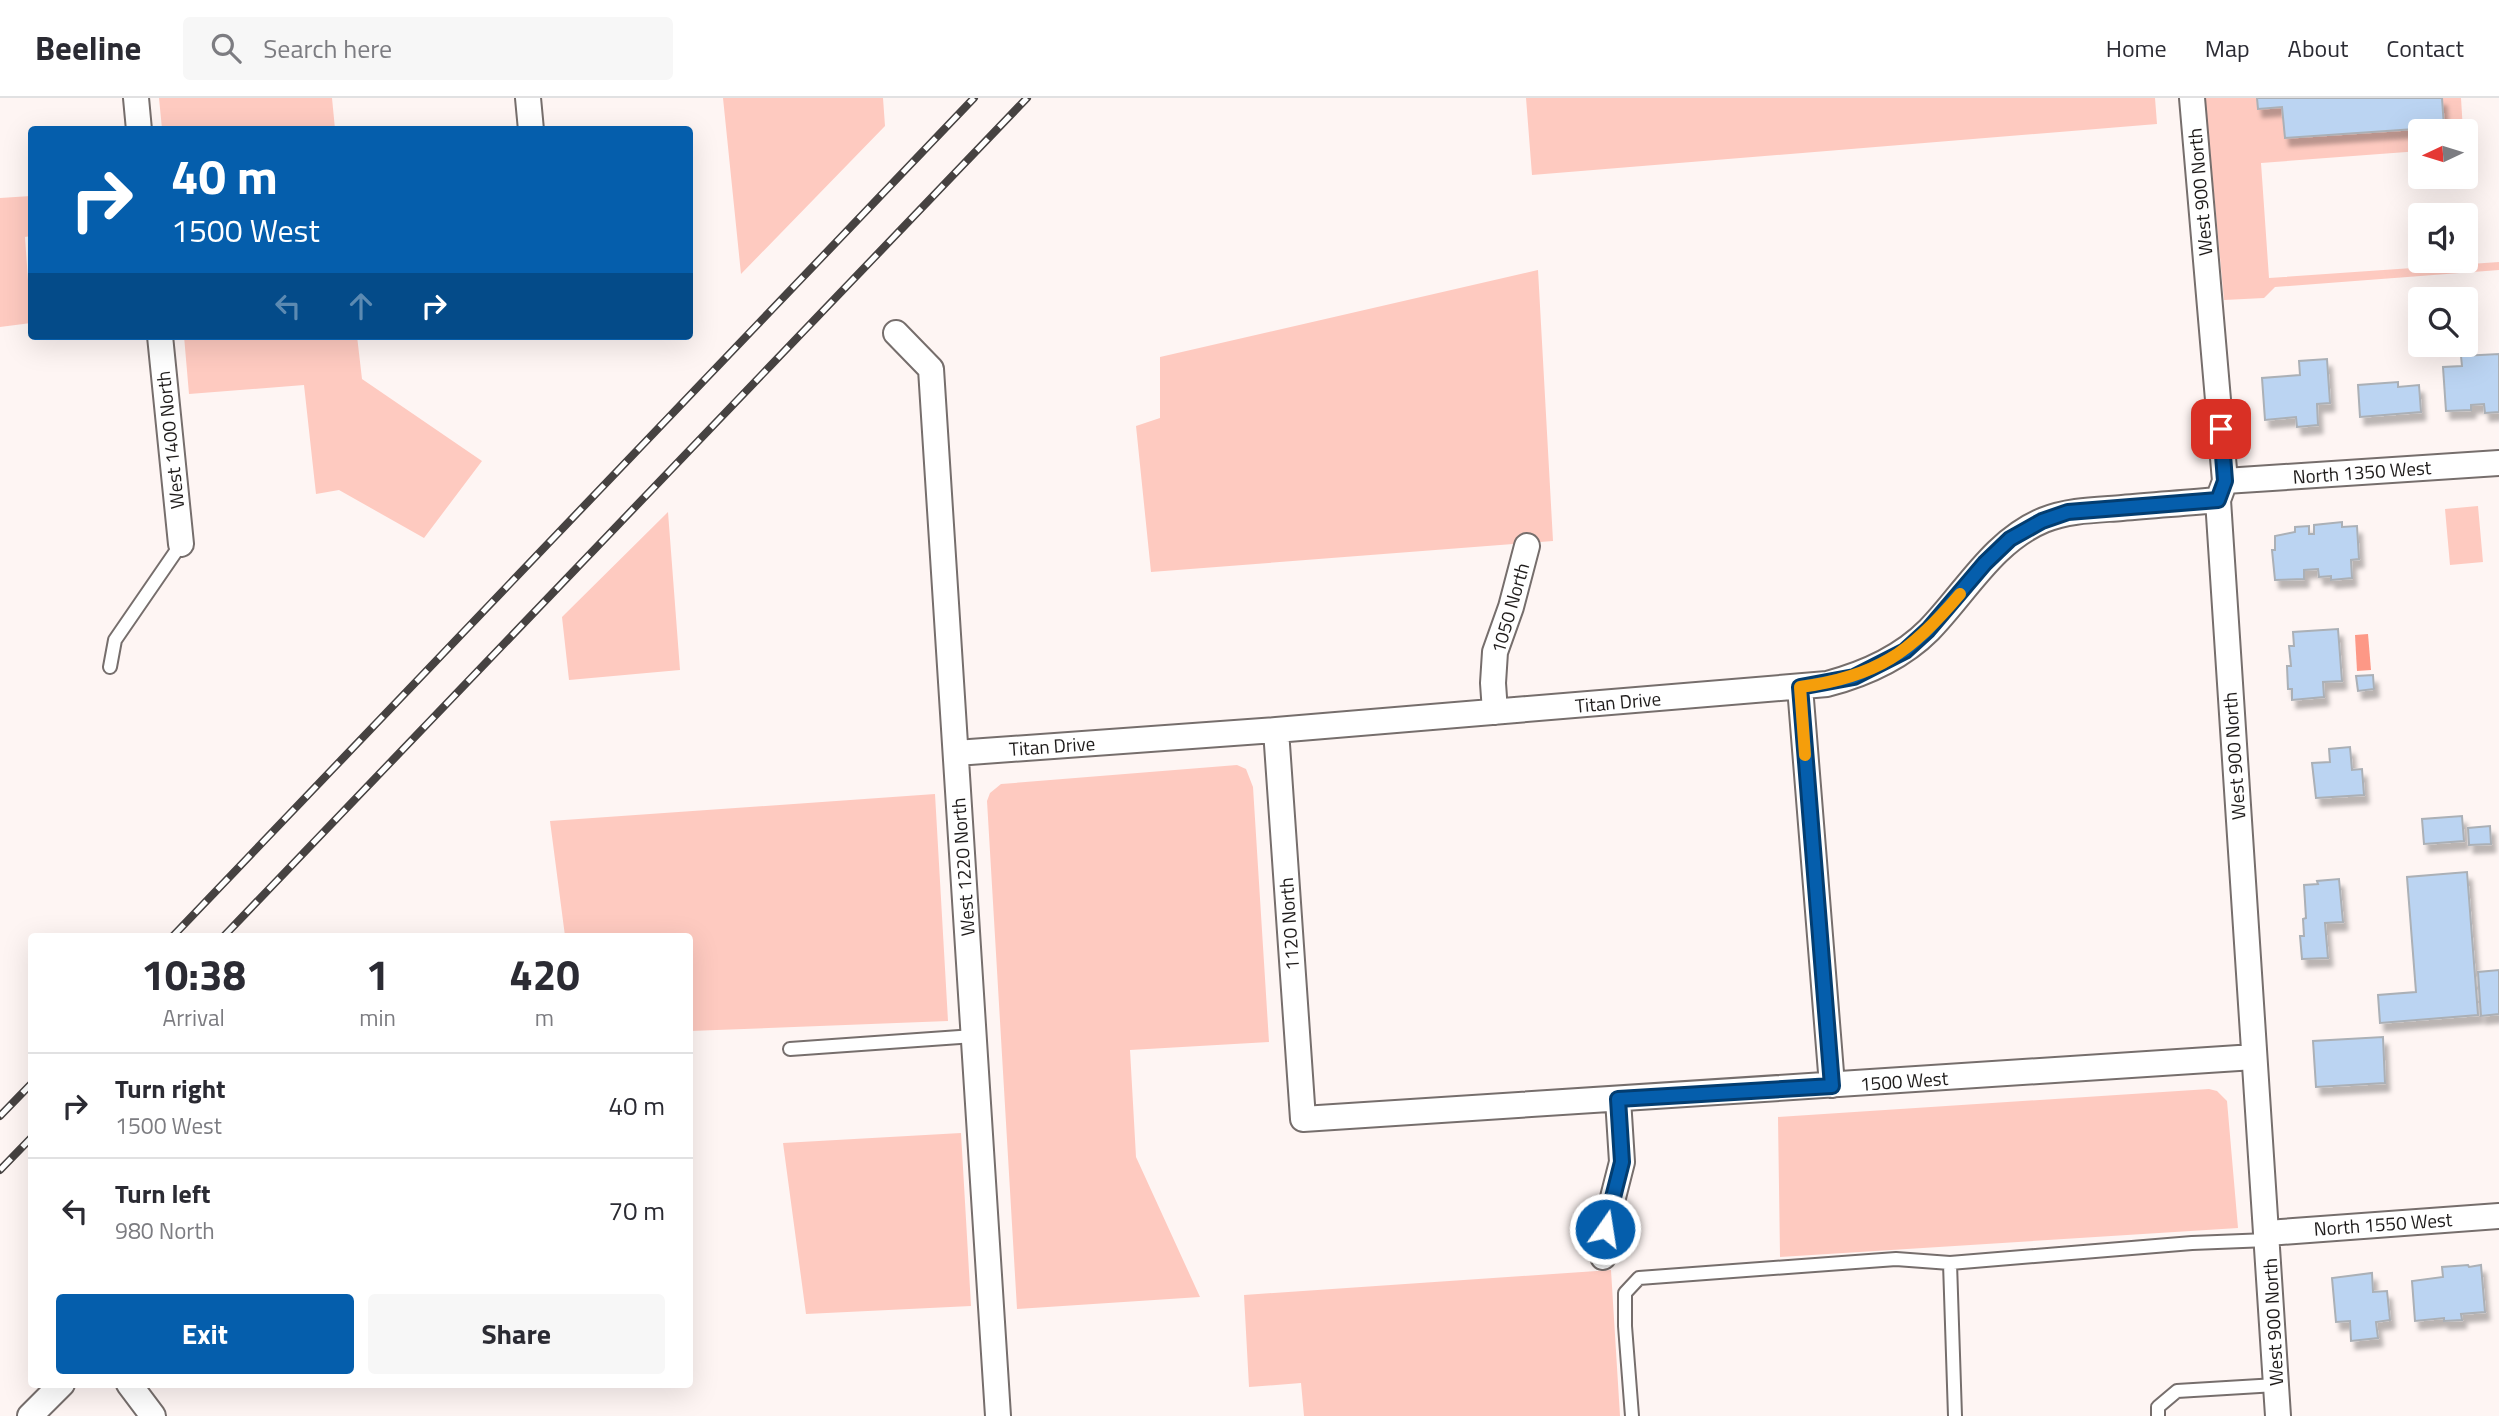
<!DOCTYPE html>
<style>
:root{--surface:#fff;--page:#f7f7f7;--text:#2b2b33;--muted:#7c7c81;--line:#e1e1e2;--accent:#055eac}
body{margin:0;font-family:"Titillium Web",sans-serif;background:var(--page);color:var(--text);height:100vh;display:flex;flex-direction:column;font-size:26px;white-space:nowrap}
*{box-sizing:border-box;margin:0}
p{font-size:23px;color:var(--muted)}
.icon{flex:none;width:38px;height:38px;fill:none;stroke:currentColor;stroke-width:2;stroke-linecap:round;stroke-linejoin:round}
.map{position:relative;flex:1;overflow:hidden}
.panel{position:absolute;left:28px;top:835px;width:665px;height:455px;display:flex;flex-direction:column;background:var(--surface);border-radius:7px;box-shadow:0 7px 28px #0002}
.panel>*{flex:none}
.banner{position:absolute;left:28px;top:28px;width:665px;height:214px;border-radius:7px;box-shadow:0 7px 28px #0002;background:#055eac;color:#fff;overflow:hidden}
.needle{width:46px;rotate:266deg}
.controls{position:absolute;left:2408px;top:21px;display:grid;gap:14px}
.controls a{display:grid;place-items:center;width:70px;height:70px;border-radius:7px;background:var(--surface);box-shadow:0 7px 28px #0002;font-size:35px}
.pin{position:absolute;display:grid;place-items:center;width:60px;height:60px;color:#fff;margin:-30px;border-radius:14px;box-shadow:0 4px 10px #0006}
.me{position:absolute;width:77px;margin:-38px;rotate:13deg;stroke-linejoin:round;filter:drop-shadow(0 0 5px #0008)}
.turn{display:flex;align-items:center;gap:24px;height:147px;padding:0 28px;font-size:32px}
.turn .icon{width:91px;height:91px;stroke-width:2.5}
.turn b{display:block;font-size:49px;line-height:60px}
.lanes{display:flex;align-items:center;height:66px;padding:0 28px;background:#0003;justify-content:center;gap:35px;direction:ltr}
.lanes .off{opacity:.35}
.eta{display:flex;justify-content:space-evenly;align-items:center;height:119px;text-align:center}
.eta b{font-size:42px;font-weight:700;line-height:49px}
.cta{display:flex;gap:14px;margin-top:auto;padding:14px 28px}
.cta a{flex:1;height:80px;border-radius:7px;background:var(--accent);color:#fff;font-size:28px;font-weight:700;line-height:80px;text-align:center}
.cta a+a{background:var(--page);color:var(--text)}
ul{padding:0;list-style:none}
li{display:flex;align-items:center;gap:21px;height:105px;padding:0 28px;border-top:2px solid var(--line)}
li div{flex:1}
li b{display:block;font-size:26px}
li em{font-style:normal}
header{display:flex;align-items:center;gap:42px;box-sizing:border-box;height:98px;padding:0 35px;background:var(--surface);border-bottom:2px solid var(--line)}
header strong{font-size:33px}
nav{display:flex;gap:38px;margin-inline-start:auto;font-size:24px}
.search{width:490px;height:63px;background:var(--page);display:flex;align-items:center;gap:18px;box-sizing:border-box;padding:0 24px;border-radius:7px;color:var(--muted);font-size:26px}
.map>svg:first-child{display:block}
</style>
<header>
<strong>Beeline</strong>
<div class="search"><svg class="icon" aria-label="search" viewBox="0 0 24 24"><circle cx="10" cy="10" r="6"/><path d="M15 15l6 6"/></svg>Search here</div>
<nav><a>Home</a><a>Map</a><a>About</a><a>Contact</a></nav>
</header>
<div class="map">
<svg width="2499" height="1318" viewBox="0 0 2499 1318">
<defs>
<filter id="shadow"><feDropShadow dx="4.5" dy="8" stdDeviation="2" flood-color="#0004"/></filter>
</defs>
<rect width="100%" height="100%" fill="#fef5f3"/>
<path fill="#fecac0" d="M159,0H332L335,31H162Z
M723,0H883L885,28L741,176Z
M1526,0H2155L2157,26L1532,77Z
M2205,0H2461L2463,33H2420V53L2261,65L2269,180L2499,164V172L2275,189L2264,200L2224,202Z
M31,98V138L25,139L31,225L0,229V100Z
M1538,172L1553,443L1151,474L1136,328L1160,320V259Z
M184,238H357L362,281L482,363L424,440L339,392L316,396L304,287L189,296Z
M2478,408L2483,464L2450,467L2445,411Z
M668,414L680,572L569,582L562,519Z
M1237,667L1246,671L1253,689L1269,944L1130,952L1136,1059L1200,1199L1017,1211L987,703L990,695L1001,686Z
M935,696L948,923L690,933V838H565L550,723Z
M2209,991L2217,993L2227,1003L2238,1130L1780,1159L1778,1019Z
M961,1035L971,1208L806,1216L783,1045Z
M1611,1172L1620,1318H1304L1301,1285L1249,1289L1244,1197Z"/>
<path fill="#fd9886" d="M2368,536L2371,572L2357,573L2355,537Z"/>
<path fill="#bbd4f2" stroke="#abb0b6" stroke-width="2" filter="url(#shadow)" d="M2257,0H2442L2444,29L2285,40L2282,9L2258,11Z
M2499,256V314L2485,315L2484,306L2471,307V312L2446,313L2443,269L2462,268L2461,258Z
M2327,261L2330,305L2317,306L2318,327L2297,329L2296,319L2265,322L2262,280L2300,277L2299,263Z
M2398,284V289L2419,287L2421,314L2360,319L2358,287Z
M2342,424V429L2357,428L2359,461L2351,462L2352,480L2331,482V478L2319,479L2318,471L2304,472V481L2275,482L2272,452H2275V438L2295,434V429L2309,428V436H2314V427Z
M2338,531L2342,583L2323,584L2324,599L2292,602V591H2288L2287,568H2291L2289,548H2294L2293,534Z
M2373,577L2374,591L2358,593L2356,578Z
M2350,649L2352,672L2362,671L2364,697L2316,700L2312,665L2330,664L2329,651Z
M2462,718L2464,743L2424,746L2422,721Z
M2490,728L2491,746L2469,747L2468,730Z
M2467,774L2478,917L2380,925L2378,897L2416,894L2407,779Z
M2339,781L2343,824L2325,825L2328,860L2302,861L2300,838H2304L2303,821L2306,820L2304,787L2318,786L2317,783Z
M2499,872V916L2481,918L2478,874Z
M2383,939L2385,985L2316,989L2313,943Z
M2468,1167L2469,1169L2481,1167L2485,1214L2461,1216L2462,1222L2444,1223V1220L2415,1223L2412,1183L2443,1179L2442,1169Z
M2372,1175L2373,1194L2387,1193L2390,1222L2376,1224L2378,1240L2351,1243L2350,1223L2336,1224L2332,1180Z"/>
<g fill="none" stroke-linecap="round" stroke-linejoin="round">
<g stroke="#766e6c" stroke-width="16">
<path id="lane" d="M110,569L115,542L181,446
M790,951L974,938
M1632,1318L1625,1228V1195L1639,1180L1896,1161L1950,1165
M1955,1318L1950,1165L2192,1145L2268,1142
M2158,1318V1309L2177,1293L2276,1287"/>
</g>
<g stroke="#766e6c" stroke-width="28">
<path id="street" d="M136,0L139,32
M528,0L531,32
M2192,0L2225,383L2218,402L2278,1318
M896,235L931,271L998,1318
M160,238L181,446
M2225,383L2499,365
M1800,589L1832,987
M1495,614L1493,585L1495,554L1511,509L1527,448
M1276,632L1303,1021L2254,959
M956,655L1276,632L1827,586C1865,576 1901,560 1929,532C1966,494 1993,443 2044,422C2069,412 2096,412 2122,410C2154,407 2186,405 2218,402
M2267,1135L2499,1118
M1603,1159L1605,1131L1622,1064L1618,1001
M129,1286L153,1318
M30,1318L62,1286"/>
</g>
<use href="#lane" stroke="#fff" stroke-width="12"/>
<use href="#street" stroke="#fff" stroke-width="24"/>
<g stroke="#464241" stroke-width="8">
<path id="rail" d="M173,838L974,0
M224,838L1027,0
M0,1018L32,985
M0,1072L32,1039"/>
</g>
<use href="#rail" stroke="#fff" stroke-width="5" stroke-dasharray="16" stroke-linecap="butt"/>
</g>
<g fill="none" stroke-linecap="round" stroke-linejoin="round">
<g stroke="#033d70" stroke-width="18">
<path id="route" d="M1605,1131L1622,1064L1618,1001L1832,988L1800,589L1854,579L1905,553L1928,532L1985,465L2010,441L2042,423L2068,414L2218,402L2225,383L2221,331"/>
</g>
<use href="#route" stroke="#055eac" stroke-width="12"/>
<path stroke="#f59e0b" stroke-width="12" d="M1805,657L1800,589C1877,579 1911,554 1960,496"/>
</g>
<g text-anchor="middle" stroke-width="5" stroke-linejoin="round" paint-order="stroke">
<g font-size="19" fill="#1f1c1b" stroke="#fff">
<text transform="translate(2200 94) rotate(-95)" y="7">West 900 North</text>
<text transform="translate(170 342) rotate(-96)" y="7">West 1400 North</text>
<text transform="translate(2362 374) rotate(-4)" y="7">North 1350 West</text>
<text transform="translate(1510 510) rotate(-74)" y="7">1050 North</text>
<text transform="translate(1618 604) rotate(-5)" y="7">Titan Drive</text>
<text transform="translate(1052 648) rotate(-4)" y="7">Titan Drive</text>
<text transform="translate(2234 658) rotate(-94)" y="7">West 900 North</text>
<text transform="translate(963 769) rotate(-94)" y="7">West 1220 North</text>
<text transform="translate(1289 826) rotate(-94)" y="7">1120 North</text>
<text transform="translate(1904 983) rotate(-4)" y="7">1500 West</text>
<text transform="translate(2383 1126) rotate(-4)" y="7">North 1550 West</text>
<text transform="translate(2273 1224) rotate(-93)" y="7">West 900 North</text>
</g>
</g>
</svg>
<div class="controls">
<a><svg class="needle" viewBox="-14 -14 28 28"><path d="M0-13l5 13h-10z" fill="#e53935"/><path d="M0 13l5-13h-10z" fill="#7c7c81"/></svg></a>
<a><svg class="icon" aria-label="sound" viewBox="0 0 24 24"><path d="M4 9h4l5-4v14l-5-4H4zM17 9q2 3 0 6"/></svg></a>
<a><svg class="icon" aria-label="search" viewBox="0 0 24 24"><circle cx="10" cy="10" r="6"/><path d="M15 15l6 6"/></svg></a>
</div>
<div class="pin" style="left:2221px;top:331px;background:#d93025"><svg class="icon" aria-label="arrive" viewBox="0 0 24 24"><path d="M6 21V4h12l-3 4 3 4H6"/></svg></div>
<svg class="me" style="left:1605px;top:1131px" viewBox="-20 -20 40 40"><circle r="17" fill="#055eac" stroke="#fff" stroke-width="3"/><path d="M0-11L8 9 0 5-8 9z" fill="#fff"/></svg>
<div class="banner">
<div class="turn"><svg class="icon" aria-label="right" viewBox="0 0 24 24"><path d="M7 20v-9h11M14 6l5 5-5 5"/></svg><div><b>40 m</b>1500 West</div></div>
<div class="lanes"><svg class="icon off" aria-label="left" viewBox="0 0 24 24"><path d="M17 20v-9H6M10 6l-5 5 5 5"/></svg><svg class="icon off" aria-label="ahead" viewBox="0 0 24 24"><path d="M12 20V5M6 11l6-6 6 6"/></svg><svg class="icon" aria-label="right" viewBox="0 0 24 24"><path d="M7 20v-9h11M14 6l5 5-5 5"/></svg></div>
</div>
<section class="panel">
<div class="eta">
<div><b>10:38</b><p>Arrival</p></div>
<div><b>1</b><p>min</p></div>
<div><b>420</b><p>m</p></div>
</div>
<ul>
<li><svg class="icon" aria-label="right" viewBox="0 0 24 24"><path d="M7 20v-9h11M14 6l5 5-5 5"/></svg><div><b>Turn right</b><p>1500 West</p></div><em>40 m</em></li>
<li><svg class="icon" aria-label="left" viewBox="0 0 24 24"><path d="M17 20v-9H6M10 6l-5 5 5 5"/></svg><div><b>Turn left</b><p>980 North</p></div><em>70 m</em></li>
</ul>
<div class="cta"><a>Exit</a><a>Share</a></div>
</section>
</div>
